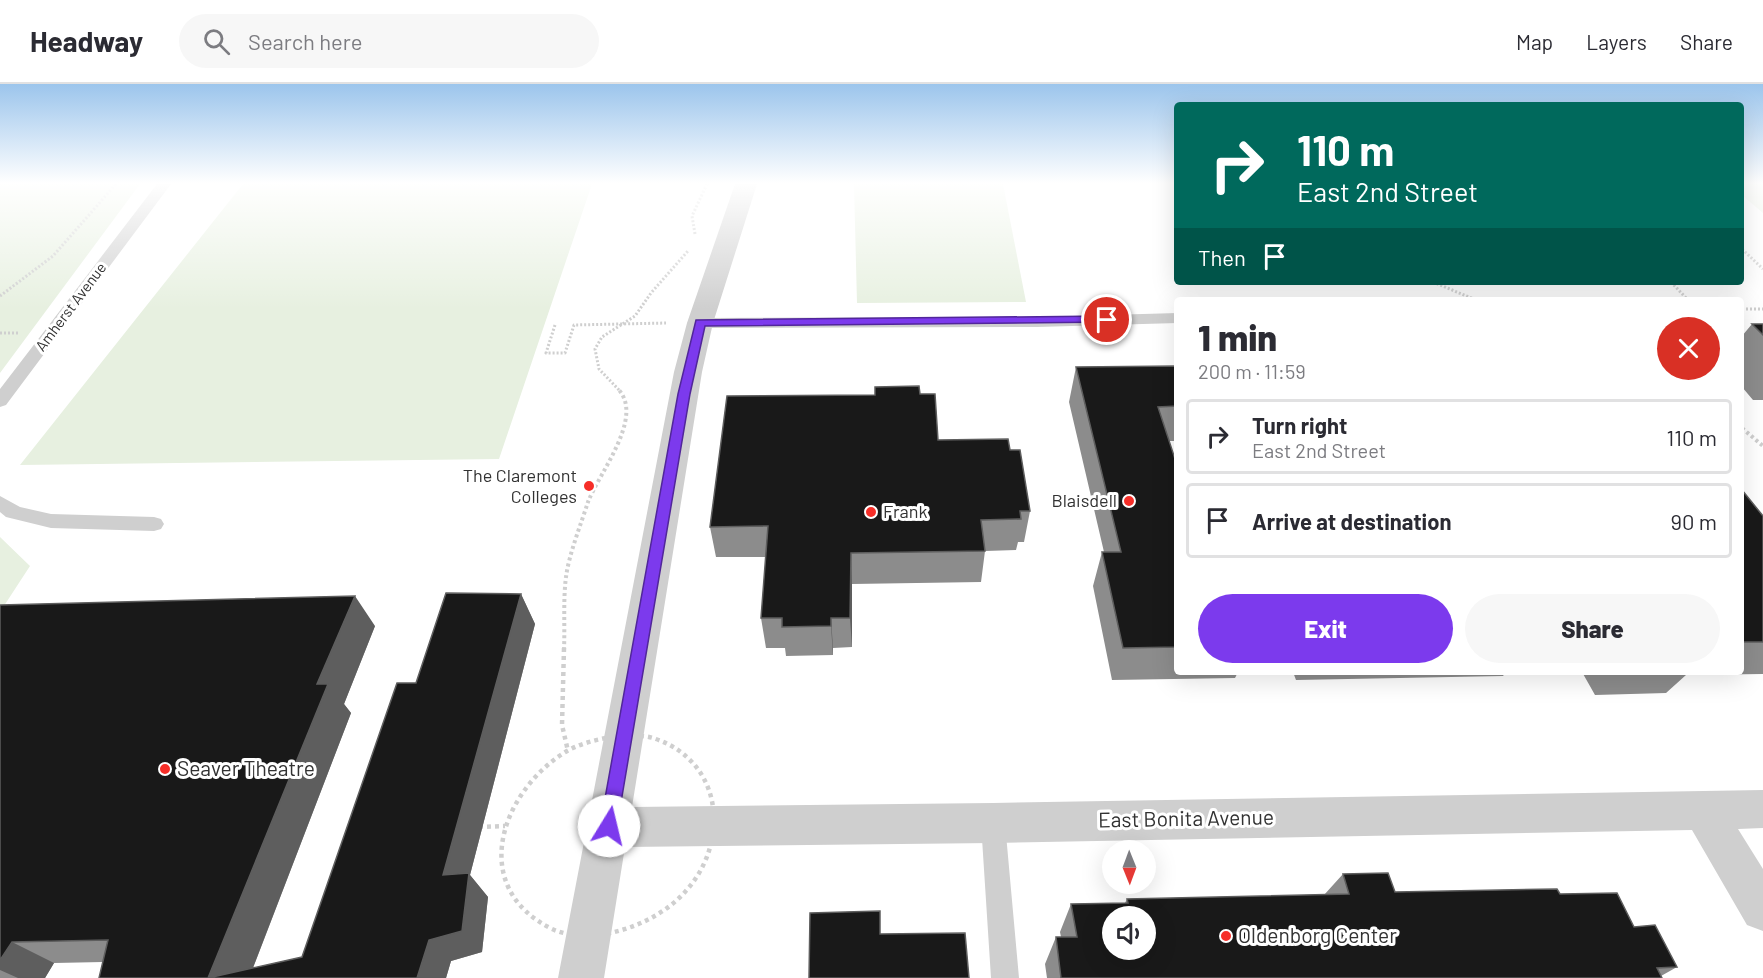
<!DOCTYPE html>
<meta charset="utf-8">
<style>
:root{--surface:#fff;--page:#f7f7f7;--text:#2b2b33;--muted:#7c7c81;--line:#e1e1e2;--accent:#7c3aed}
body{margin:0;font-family:Barlow,sans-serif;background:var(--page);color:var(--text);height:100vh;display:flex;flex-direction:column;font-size:22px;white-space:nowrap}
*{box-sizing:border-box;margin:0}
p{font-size:20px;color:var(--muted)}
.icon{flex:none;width:33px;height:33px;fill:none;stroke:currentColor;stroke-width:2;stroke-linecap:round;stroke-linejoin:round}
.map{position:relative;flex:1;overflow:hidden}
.panel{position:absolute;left:1174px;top:213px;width:570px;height:378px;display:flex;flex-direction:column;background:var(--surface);border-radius:6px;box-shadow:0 6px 24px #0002}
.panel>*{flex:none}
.banner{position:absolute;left:1174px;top:18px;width:570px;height:183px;border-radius:6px;box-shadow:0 6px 24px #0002;background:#00695c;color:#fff;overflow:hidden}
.needle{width:39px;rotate:179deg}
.controls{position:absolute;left:1102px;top:756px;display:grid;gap:12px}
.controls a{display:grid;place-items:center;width:54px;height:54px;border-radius:50%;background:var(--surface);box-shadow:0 6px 24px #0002;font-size:30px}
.pin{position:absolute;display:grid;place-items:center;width:51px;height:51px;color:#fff;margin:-26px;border:3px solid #fff;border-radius:50%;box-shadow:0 2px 6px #0007}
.me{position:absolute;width:66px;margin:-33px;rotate:9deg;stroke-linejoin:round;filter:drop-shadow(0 0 4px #0008)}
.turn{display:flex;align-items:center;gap:21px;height:126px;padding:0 24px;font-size:27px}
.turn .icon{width:78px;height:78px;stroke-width:2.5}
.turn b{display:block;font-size:42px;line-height:51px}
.then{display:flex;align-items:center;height:57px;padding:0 24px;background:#0003;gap:12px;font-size:22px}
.round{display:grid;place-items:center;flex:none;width:63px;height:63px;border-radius:32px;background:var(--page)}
.headline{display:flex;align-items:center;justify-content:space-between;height:102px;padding:0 24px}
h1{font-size:36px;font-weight:800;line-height:45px}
.button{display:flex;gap:12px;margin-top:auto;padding:12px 24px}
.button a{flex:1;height:69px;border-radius:36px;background:var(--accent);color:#fff;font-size:24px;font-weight:800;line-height:69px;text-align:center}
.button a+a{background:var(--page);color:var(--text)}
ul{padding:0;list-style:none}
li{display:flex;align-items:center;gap:18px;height:75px;margin:0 12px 9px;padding:0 12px;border:3px solid var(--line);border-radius:6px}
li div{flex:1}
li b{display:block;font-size:22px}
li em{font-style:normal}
header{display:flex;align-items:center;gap:36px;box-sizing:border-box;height:84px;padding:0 30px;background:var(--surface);border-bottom:2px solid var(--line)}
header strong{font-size:28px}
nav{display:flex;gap:33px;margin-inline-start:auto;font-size:21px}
.search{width:420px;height:54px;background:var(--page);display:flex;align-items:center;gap:15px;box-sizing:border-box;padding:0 21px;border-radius:33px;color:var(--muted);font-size:22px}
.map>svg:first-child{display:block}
</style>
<header>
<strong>Headway</strong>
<div class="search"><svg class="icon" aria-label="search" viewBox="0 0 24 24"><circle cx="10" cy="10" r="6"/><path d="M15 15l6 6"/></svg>Search here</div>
<nav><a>Map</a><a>Layers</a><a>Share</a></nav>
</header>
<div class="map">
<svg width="1763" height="894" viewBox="0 0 1763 894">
<rect width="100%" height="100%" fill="#fff"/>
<path fill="#e7f0e0" d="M0,100H140L0,289Z
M243,100H592L499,375L20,381Z
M854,100H1003L1026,218L857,219Z
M1742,100H1763V129L1742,111Z
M0,453L30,482L0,528Z"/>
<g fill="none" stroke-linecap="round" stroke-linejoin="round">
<path stroke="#cfcfcf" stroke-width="3" stroke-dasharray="2 2" stroke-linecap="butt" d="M695,150L692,132L707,100
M1742,165L1763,185
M1433,198L1476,216
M1671,198L1688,216
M0,212L53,172L116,100
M1742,225H1763
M555,241L546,269H565L574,241L666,239
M0,249H18
M619,306L599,285L595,265L602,253L635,232L651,209L688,167"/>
<path stroke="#cfcfcf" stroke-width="4" stroke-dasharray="3 3" stroke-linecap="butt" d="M1742,344L1763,362
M564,566C565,542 563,516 566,493C569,470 581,440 588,418C599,389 645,333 618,305"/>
<path stroke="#cfcfcf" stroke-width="4.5" stroke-dasharray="4 4" stroke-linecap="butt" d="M564,564L562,641L568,667
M624,651C634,652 646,651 656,655C724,679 730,759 685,808C666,829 638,843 610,849C591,853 570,853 552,845C467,803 501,707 567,667C585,657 605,654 624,651Z
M479,743L505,742"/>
<path fill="#cfcfcf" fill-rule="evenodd" d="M157,100H171L6,321L0,323V305Z
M1178,229V239L1037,243L700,244L692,239L700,234L1037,233Z
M0,412L20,423L51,430L154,433L161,435L164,440L161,445L154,447L51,444L6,433L0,428Z
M993,727L1002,731L1005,739L1019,894H991L981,739L984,731Z"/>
<path fill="#cfcfcf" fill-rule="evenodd" d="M735,100H757L713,239L702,288L632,723L993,719L1763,706V744L1738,745L1763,785V847L1747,841L1692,746L993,759L625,763L604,894H558L674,288L687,239Z"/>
</g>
<path fill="#8c8c8c" d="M1752,240H1763V316H1753L1742,303V252Z
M1178,282V357H1169L1178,384V588H1238L1235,594L1112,596L1093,502L1102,468H1104L1069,318L1076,283Z
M920,310L938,356L1010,366L1030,427L1024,458H1018L1016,466L985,467L981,498L852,500V563L833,564V571L786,572L785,564H766L761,534L766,473H716L710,443Z
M1742,406L1763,432V590L1686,591L1666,609L1595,611L1582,588H1742Z
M521,510L535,540L470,791L488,813L482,868L451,877L446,894L103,878L54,879L45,894H0V521L375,542L344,620L351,629L253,884L302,873L416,599Z
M1293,588H1506L1503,592L1296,596Z
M1343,790L1395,808L1560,810L1634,843L1677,883L1661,892L1662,894H1047L1045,880L1056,853H1061L1060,848L1071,820L1125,819L1127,815L1324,811Z"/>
<path fill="#5e5e5e" d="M851,469L852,500V563L850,534Z
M521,510L535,540L470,791L488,813L482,868L451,877L446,894H417L443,791Z
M355,512L375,542L344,620L351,629L249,894H208L317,600Z
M831,534L833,564V571L831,542Z
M12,858L54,879L45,894H18L0,886V876Z"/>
<path fill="#191919" stroke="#5e5e5e" stroke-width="1.5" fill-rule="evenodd" d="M1752,240H1763V251Z
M1178,282V322L1158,323L1178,384V563L1123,564L1102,468H1121L1076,283Z
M919,302L920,310H935L938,356L1008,355L1010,366H1020L1030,427H1020L1021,435L981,436L985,467L851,469L850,534H831V542L782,543V534H761L768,442L710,443L727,312L875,311V303Z
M1742,406L1763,432V558H1742Z
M446,509L521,510L443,791L469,789L462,847L429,856L417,894H99L108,856L12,858L0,876V521L355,512L317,600H328L208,894L302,873L397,599H416Z
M1388,789L1395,808L1557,805L1560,810L1617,809L1634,843L1655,841L1677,883L1657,884L1662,894H1061L1056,853H1077L1071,820L1128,819L1127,815L1349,810L1343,790ZM1113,832H1146V866H1113Z
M880,827V850L965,849L969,894H809L810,829Z"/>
<linearGradient id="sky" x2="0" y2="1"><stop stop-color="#9cc5ec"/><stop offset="0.44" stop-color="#fff"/><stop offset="1" stop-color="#fff" stop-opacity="0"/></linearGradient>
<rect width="1763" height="225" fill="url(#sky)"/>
<path fill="#7c3aed" stroke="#51269a" stroke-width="1.5" d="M1107,232L1111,233V238L705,242L690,310L617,742L615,748L609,751L603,748L600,742L678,310L696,236Z"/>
<g fill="#f62e28" stroke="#fff" stroke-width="2">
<circle cx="589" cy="402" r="6"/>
<circle cx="1129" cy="417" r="6"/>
<circle cx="871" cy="428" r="6"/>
<circle cx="165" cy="685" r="6"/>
<circle cx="1226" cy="852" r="6"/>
</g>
<g text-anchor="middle" stroke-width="6" stroke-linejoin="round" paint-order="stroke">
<g font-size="15" fill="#323232" stroke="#fff">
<text transform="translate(71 223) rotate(-53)" y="5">Amherst Avenue</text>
</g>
<g font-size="18" fill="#323232" stroke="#fff" text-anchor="end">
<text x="577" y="398">The Claremont<tspan x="577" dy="21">Colleges</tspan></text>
<text x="1117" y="423">Blaisdell</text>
<text x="883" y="434" text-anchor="start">Frank</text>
</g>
<g font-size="21" fill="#323232" stroke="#fff" text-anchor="start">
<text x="177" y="692">Seaver Theatre</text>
<text x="1238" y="859">Oldenborg Center</text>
</g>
<g font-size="21" fill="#323232" stroke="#fff">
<text transform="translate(1186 735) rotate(-1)" y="7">East Bonita Avenue</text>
</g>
</g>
</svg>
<div class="controls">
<a><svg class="needle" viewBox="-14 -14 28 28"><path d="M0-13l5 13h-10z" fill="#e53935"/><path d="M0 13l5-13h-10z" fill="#7c7c81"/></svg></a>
<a><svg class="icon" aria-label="sound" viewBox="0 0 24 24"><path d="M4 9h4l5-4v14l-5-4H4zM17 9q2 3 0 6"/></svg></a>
</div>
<div class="pin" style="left:1107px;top:236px;background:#d93025"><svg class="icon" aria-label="arrive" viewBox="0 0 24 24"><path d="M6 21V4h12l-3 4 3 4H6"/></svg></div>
<svg class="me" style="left:609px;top:742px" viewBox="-20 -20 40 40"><circle r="19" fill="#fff"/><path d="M0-13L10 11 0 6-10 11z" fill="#7c3aed"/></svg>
<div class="banner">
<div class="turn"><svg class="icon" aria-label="right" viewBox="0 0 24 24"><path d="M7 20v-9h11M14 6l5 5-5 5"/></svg><div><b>110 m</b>East 2nd Street</div></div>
<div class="then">Then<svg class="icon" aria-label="arrive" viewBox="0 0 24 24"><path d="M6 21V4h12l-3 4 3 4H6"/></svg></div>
</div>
<section class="panel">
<div class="headline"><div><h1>1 min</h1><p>200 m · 11:59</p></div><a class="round" style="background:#d93025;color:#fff"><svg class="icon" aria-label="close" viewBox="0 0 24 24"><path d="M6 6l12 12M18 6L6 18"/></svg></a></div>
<ul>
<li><svg class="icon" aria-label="right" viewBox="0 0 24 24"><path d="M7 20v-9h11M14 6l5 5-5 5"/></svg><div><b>Turn right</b><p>East 2nd Street</p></div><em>110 m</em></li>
<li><svg class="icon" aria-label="arrive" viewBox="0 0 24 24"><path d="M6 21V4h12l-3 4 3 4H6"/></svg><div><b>Arrive at destination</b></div><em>90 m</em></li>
</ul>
<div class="button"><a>Exit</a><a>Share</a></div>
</section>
</div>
